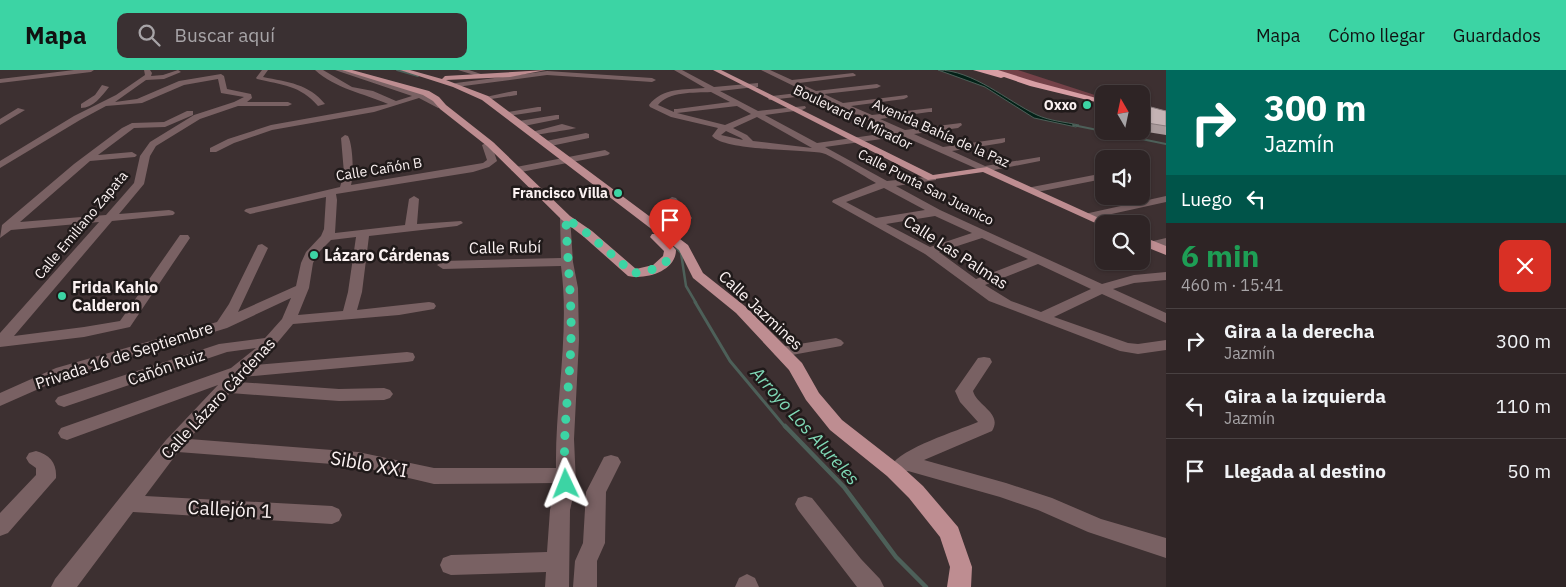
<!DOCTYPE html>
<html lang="es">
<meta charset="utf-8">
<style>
:root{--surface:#2e2425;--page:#3a3032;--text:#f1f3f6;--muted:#a7a4a7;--line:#494142;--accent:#3cd4a4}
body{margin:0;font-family:"IBM Plex Sans",sans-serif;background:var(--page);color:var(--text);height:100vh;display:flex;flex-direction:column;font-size:19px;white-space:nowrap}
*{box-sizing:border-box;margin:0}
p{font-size:16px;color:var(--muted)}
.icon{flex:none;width:28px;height:28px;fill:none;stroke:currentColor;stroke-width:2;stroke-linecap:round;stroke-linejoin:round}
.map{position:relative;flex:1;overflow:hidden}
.panel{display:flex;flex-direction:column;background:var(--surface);width:400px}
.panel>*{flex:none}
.banner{background:#00695c;color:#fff;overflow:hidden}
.needle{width:32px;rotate:351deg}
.tools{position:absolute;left:1095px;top:15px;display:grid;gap:10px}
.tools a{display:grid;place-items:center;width:55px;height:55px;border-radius:10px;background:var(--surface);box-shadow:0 1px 4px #0004,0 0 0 1px var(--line);font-size:25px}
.pin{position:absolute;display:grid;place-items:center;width:42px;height:42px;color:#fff;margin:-51px -21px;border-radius:50% 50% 50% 0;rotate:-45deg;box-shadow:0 0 5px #0007}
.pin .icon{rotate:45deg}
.me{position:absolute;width:55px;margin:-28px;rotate:358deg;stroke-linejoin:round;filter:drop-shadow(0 0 4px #0008)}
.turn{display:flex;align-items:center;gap:18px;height:105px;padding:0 15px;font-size:22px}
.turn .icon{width:65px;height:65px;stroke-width:2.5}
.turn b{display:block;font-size:35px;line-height:42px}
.then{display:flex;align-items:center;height:48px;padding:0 15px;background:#0003;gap:10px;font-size:19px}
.round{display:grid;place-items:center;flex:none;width:52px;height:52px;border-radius:10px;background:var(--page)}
.headline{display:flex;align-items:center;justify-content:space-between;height:85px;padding:0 15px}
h1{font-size:30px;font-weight:700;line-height:38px;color:#1e9e55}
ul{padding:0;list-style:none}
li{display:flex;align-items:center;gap:15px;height:65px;padding:0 15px;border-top:1px solid var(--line)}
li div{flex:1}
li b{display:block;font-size:19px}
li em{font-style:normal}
header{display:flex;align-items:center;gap:30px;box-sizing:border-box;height:70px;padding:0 25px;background:var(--accent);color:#111}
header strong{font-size:24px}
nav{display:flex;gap:28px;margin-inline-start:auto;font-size:18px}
.search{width:350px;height:45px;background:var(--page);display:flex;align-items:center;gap:12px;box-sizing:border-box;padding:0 18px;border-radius:10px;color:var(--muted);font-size:19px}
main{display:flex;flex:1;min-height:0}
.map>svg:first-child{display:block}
</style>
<header>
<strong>Mapa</strong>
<div class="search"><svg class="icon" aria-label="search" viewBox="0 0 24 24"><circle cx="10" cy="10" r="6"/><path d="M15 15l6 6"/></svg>Buscar aquí</div>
<nav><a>Mapa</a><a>Cómo llegar</a><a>Guardados</a></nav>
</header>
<main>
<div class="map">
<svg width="1166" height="517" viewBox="0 0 1166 517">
<rect width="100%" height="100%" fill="#3d3031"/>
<path fill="#744148" d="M996,0H1018L1104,28V30L1028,12Z"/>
<path fill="#032117" stroke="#4d6059" d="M938,0C973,0 1007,31 1037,45C1050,51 1065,52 1079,55L1076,57L1034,48L985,17Z"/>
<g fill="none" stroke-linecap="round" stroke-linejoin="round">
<path stroke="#4d6059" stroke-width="2" d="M397,0L418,6
M1073,55L1166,74"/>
<path stroke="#4d6059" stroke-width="2.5" d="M675,176L681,183L686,216L696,233"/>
<path stroke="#4d6059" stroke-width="3" d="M695,232L730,291L786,358"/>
<path stroke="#4d6059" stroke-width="4.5" d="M785,356L844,417L896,487L926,517"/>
<path fill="#796163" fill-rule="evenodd" d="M74,0H94L91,2L0,13V9Z
M144,0H150L152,3L151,6L163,5L178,0L181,2L164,9L146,10L115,32L137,29L179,11L221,4L224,6L227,19L251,24L252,28L247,32H288L292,34L288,36H238L200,49L156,76L150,86L144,114L119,144L169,140L173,141L175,143L173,145L112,151L14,266L84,257L120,251L180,165H188L190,168L130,257L84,267L0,277V263L99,152L11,160L0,168L2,155L74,94L122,58L132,53L164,52L187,41H193V45L165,57L134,58L98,85L132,82L137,85L135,87L90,91L20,152L106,145L134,113L140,86L150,72L194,45L234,32L244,27L221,23L218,9L184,15L142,33L106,36L80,50L0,98V91L74,46L116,25L145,5Z
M262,0H268L263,7C288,12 309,14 325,34L318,36C300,15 282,15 257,9L256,8Z
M315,0H323L352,17L373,21L396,31L412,26L335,0H345L429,26L445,36L438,38L419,28L374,42L272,60L234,73L216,82H210V78L228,69L271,55L388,34C363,23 336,19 315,0Z
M458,0H469L487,6L484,8Z
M674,0H682L714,17L758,13V17H755L720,21L758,41L805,36L806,38L802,40L765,45L817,73L894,62L814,25L769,30L768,28L772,26L806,22L761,0H770L792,10L853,3L856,5L855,6L799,13L816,21L877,14L881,16L877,18L824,24L843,33L907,25L908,27L904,29L851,36L872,45L932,38V42H929L880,49L905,60L961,53L962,55L958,58L914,64L943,77L1005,68V72L1002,73L952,81L985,96L1040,87V91L984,102L903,66L825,77L887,111L936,106V110L896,116L940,140L1102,214L1134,205L1166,202V210L1134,213L1113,219L1166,243V253L1102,224L1054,247L1128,273L1138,274L1166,270V280L1138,284L1120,281L989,231L925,184L832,132L833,130L876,113C867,108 829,84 822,83C799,79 725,81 712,66L718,58L671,47L650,37L649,35C663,17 684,20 705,18ZM711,22L730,32L677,39H674V42L658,35C669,21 694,23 711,22ZM737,36L751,44L725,55L677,43ZM757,47L812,78L753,71L747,65L733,58ZM726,61L741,68L743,70L721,65ZM884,118L925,140L876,148L846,132ZM935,146L972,163L930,177L886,154ZM982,168L1028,189L976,209L939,182ZM1038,194L1091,219L1041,242L1011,231L985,215Z
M547,1L652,8L656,10L652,12L547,5L456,17L452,15L456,13Z
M102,15L109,17C102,26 93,38 81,38V34L95,25Z
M514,21H517V25L485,30L481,28Z
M538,37H541V41L508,46L504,44L508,42Z
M18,38L25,40L0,55V49Z
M556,45H559V49L519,57L515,54L519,51Z
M562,54L576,58C574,59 539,64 532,66L528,63Z
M586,63L589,64V68L546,77L541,74L546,71Z
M345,65L348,66C353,75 354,105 351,115L483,93L487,90L482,75L490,71L495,74L492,76L497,91L489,97L473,102L336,124L337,130L335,163L405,155L409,129L414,126L419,129L417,154L461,151L463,153L457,156L369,166L362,222L357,240L429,232L434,233L436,236L434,239L399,245L293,254L267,285L255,295L407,282L413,283L415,287L413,291L407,292L242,307L238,312L339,319L384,318L390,320L393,324L390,328L384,330L339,331L230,323L189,369L358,382L434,398H556C555,331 570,263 561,196L443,199L437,195L443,191L561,188L560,148L562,146H570L573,192L578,218L579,270L574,369L576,414L570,440L569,517H545L546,502L451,505L443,502L440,495L443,488L451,485L547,482L550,440L556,413L434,414L358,396L178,382L145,426L332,436L339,439L342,445L339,451L332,454L133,442L77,517H51L55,509L166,370L218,315L67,370L61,368L58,363L61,358L231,298L256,278L227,282L64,337L58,335L55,331L58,327L219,274L265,268L282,249L291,228L227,258L68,306L0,336V323L56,298L217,252L229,234L258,175L262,174L268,178L238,242L296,216L301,193L306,182L321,166L324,159L326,127L250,144L244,141L246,139L340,117L344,103L341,68ZM356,167L348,222L343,241L298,245L309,218L313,193L318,183L331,170Z
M605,80L610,83L608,85L516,103L511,100L516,97Z
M1094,105L1098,106V110L1032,123L1027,120L1032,117Z
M1166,126V132L1089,149L1083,146L1089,143Z
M672,127L676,128L692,148L688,153L657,160L653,158L651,156L653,154L680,148L667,130Z
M1166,168V176L1153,179L1147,175L1149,172Z
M836,268L841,270L844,273L841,276L781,287L775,285L773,282L775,279L781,277Z
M984,287L990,288L992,292L973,321C977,336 1003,343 992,361L924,390L1006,413L1052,428L1101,449L1166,468V488L1088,462L1038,440L1000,427L908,401L901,403L894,401L891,396C901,378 957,361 978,352L960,332L955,321L978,288Z
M36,381C50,385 57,393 56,408L8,463L0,466V443L36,405V398L29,393L26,388L29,383Z
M611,385L618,387L621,392L606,422L605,473L597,491V517H573L575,491L583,473L586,422L604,387Z
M805,426L812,428L861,489L880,509L884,517H857L798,440L795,434L798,428Z
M747,504L755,508L759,517H735L739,508Z"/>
<path fill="#be8d91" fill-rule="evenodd" d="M342,0H352L429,21L439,27L446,35L493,72L570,146L592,161L636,199L653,195L663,186L664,181L650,167L652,164H658L482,30L453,17L400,0H410L442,9L445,6L546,0L510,7L446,10L488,26L688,175L703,203L746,237L802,293L819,323L842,350L901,396L923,416L958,457L972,497L971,517H947L950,497L940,467L909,428L887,406L830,360L806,330L789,300L736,243L693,208L679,180L670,173L676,180C676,201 646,210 628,206L584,167L562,150L487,76L440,39L433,31L423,25Z
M713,0H721L933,105L987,97L1112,154H1104V157L1102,156L983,102L928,110Z
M1141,166L1166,176V185L1141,175Z"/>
<path fill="#d89ea4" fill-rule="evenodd" d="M973,0H998L1036,12L1104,30V34L1030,16L1004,7L1001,8Z"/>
</g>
<path fill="#a99a9b" d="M1141,38L1166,41V65L1141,61Z"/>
<path fill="#c4b3b4" stroke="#897d7e" d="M1147,36L1166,41V56L1141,52V38Z"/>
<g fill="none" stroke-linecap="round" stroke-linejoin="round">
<path stroke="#3cd4a4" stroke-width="9" stroke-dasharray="0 16.2" d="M566,414C561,366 570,318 571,269C572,228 567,188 566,148L588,164L633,203C645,203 673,196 670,180"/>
</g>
<g fill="#3cd4a4" stroke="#201a1a" stroke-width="2">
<circle cx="1087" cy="35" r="5"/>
<circle cx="618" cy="123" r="5"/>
<circle cx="314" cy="185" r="5"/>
<circle cx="62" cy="226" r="5"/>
</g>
<g text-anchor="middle" stroke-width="5" stroke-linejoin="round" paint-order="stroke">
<g font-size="14" font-weight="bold" fill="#fbf2f2" stroke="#201a1a" text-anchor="end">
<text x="1077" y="40">Oxxo</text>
<text x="608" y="128">Francisco Villa</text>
</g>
<g font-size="14" fill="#fbf2f2" stroke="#201a1a">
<text transform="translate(853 47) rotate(26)" y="5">Boulevard el Mirador</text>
<text transform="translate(941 63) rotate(24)" y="5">Avenida Bahía de la Paz</text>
<text transform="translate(379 99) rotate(-9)" y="5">Calle Cañón B</text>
<text transform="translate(926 117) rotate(27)" y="5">Calle Punta San Juanico</text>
<text transform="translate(81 155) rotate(-50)" y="5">Calle Emiliano Zapata</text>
</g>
<g font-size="16" fill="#fbf2f2" stroke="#201a1a">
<text transform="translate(505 177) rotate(-1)" y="6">Calle Rubí</text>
<text transform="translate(956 182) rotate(33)" y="6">Calle Las Palmas</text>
<text transform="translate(761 240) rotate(43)" y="6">Calle Jazmines</text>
<text transform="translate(124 285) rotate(-18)" y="6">Privada 16 de Septiembre</text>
<text transform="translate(166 297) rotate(-19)" y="6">Cañón Ruiz</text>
<text transform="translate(218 328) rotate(-47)" y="6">Calle Lázaro Cárdenas</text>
</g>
<g font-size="16" font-weight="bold" fill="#fbf2f2" stroke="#201a1a" text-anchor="start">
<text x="324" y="191">Lázaro Cárdenas</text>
<text x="72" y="223">Frida Kahlo<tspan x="72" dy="18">Calderon</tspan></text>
</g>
<g font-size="18" font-style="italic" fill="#7fd9b6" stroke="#201a1a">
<text transform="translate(805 356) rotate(48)" y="6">Arroyo Los Alureles</text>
</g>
<g font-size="19" fill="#fbf2f2" stroke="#201a1a">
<text transform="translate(369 394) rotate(10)" y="7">Siblo XXI</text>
<text transform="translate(230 439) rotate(3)" y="7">Callejón 1</text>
</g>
</g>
</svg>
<div class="tools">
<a><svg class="needle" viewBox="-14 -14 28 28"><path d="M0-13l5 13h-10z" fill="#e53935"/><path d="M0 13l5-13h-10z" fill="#a7a4a7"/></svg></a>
<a><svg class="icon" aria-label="sound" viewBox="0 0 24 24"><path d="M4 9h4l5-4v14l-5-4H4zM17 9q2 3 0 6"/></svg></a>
<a><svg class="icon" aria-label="search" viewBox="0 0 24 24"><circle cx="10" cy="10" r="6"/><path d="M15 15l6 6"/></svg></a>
</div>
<div class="pin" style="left:670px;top:180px;background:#d93025"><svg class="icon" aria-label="arrive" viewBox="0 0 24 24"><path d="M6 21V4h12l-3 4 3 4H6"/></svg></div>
<svg class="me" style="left:566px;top:414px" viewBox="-20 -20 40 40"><path d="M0-17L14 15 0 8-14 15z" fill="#3cd4a4" stroke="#fff" stroke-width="4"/></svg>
</div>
<section class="panel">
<div class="banner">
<div class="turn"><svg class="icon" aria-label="right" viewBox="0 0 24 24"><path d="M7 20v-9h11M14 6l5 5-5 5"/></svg><div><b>300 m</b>Jazmín</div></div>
<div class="then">Luego<svg class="icon" aria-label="left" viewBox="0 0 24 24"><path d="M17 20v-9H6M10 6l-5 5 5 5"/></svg></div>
</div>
<div class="headline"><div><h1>6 min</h1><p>460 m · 15:41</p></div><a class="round" style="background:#d93025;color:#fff"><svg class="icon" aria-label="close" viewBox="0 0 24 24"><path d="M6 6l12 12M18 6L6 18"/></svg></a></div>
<ul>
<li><svg class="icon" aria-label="right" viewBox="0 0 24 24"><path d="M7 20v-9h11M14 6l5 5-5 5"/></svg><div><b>Gira a la derecha</b><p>Jazmín</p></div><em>300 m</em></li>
<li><svg class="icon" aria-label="left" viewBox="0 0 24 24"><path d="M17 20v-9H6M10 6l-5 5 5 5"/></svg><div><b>Gira a la izquierda</b><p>Jazmín</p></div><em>110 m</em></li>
<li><svg class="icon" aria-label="arrive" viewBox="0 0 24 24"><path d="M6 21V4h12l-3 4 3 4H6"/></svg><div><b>Llegada al destino</b></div><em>50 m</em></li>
</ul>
</section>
</main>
